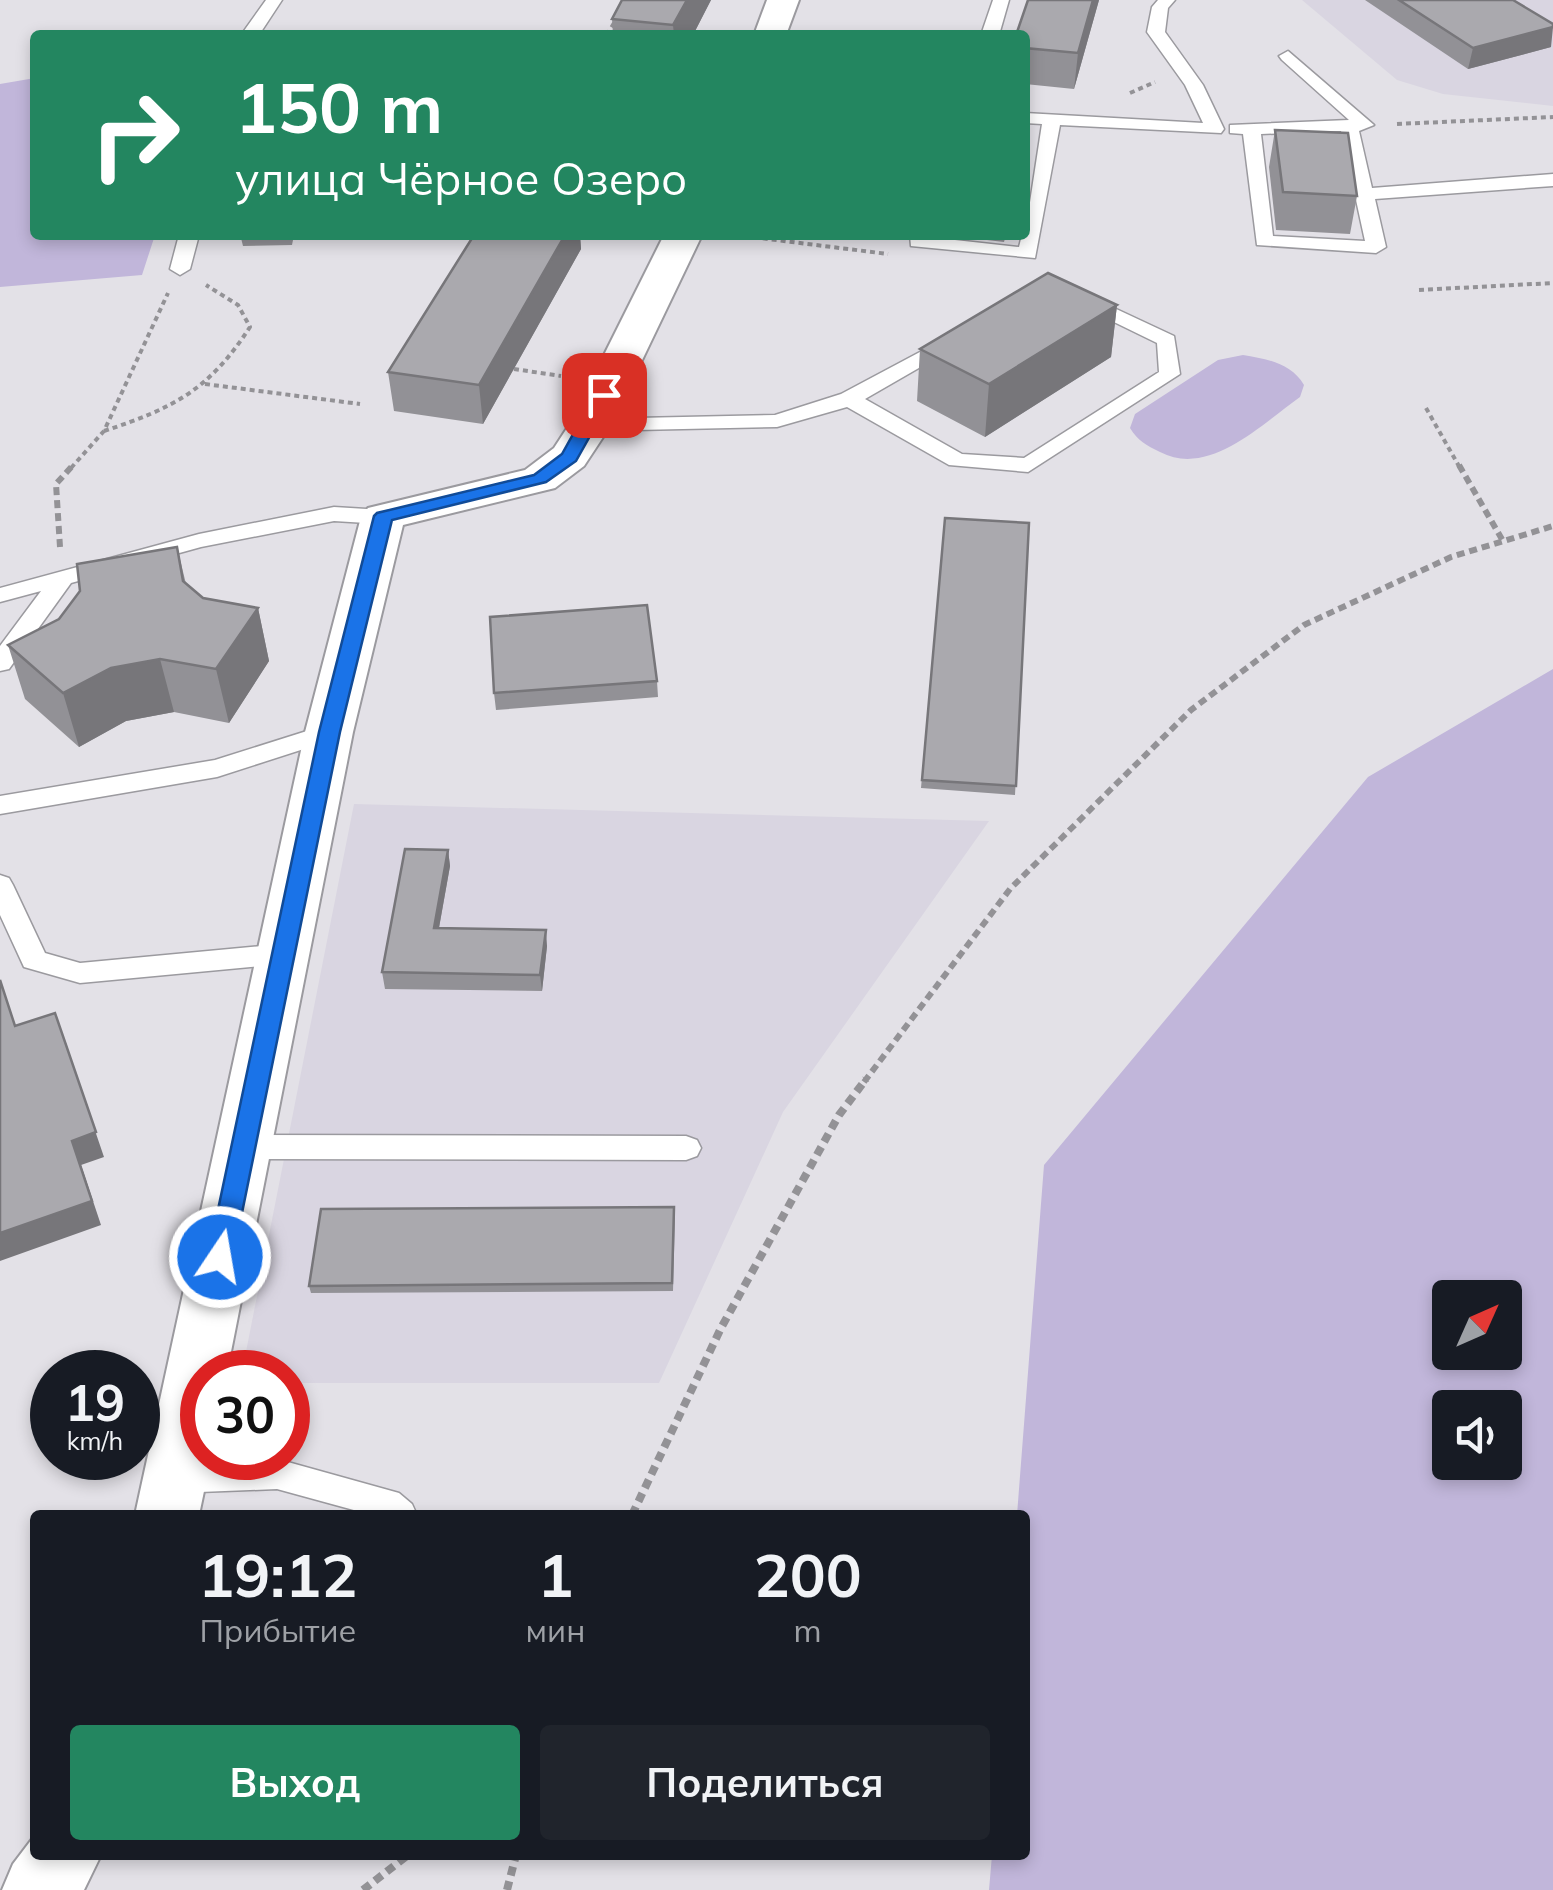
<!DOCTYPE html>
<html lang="ru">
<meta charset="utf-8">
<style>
:root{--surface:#171b24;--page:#20242c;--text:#f1f3f6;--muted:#9ea1a6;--accent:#238660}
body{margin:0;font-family:Mulish,sans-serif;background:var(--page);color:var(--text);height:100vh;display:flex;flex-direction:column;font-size:38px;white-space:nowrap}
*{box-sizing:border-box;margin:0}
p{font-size:32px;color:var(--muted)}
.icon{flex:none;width:55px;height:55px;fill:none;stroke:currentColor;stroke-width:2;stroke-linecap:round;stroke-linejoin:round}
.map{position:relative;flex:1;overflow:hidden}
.panel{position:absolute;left:30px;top:1510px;width:1000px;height:350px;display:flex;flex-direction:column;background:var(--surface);border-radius:10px;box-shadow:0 5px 15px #0003}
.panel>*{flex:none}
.hud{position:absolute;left:30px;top:30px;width:1000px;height:210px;border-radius:10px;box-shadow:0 5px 15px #0003;background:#238660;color:#fff;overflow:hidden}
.needle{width:65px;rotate:45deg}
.buttons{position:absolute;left:1432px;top:1280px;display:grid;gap:20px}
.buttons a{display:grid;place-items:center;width:90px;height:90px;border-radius:10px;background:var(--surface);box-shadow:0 5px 15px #0003;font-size:50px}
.speed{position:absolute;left:30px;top:1350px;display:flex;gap:20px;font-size:50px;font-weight:700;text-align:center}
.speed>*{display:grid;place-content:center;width:130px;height:130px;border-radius:50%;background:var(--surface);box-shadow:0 5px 15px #0003;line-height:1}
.speed small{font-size:25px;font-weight:400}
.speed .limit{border:15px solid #d22;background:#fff;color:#111}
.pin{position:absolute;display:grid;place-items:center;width:85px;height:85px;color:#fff;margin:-42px;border-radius:20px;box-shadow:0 5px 15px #0006}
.me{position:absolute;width:110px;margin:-55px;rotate:12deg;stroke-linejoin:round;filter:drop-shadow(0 0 8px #0008)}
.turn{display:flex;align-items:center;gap:35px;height:210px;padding:0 40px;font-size:45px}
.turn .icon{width:130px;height:130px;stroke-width:2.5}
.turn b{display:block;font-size:70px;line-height:85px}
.eta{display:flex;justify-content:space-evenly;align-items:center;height:170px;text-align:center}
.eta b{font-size:60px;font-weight:700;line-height:70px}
.action{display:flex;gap:20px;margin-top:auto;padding:20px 40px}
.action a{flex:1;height:115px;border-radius:10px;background:var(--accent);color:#fff;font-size:40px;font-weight:700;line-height:115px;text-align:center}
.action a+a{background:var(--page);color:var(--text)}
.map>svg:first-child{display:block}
</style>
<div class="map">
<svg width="1553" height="1890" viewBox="0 0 1553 1890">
<rect width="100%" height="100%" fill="#e3e1e7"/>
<path fill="#d9d5e1" d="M1302,0H1553V106L1443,94L1397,80Z
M354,804L989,821L783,1112L659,1383H288V1372H242Z"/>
<path fill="#c1b6da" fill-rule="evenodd" d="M35,78V235H155L142,275L0,287V84Z
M1243,355C1267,359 1291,363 1304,385L1300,397C1262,424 1209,478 1160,452C1146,445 1138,441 1130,428L1135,414L1218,360Z
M1553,669V1890H989L992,1855H1025V1515H1017L1044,1165L1368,777ZM1450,1298H1505V1352H1450ZM1450,1408H1505V1462H1450Z"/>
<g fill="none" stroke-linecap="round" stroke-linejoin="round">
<g stroke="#9b9a9f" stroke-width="3">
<path id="lane" d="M266,0H282L259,35H241Z
M993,0H1009L999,35H981Z
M1158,0H1175L1168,8L1165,32L1203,85L1224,129L1221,133L1060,125L1035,258L911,246L910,235L1019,247L1022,235H1025L1042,124L1025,123V113L1203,123L1185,85L1147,32L1152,7Z
M1288,51L1374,125L1359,131L1372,188L1553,174V186L1375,199L1386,247L1376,253L1257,245L1243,134L1230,133V125L1349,120L1282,60L1279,56ZM1341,131L1365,241L1273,236L1261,134Z
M179,235H199L190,269L180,275L170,269Z
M1082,293L1174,336L1180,374L1028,472L949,465L847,407L777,427L590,431L579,425L590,419L775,415L841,394L950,336L957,338L960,342L957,346L865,399L962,454L1024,458L1159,372L1157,343L1075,303V295Z
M334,507L383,510L394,517L383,524L334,521L201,547L71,583L9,669L0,671V646L41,591L0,602V588L199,534Z
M329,724L338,726L342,732L338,738L217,777L0,814V796L215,760Z
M0,875L9,878L13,885L45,953L80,963L284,944L294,947L298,954L294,961L284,964L80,983L24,967L0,915Z
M243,1135L686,1136L697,1140L701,1148L697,1156L686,1160L243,1159L232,1155L228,1147L232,1139Z
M277,1459L399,1493L412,1504L417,1515H372L277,1489L175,1493L163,1489L158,1478L163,1467L175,1463Z"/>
</g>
<g stroke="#9b9a9f" stroke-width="4">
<path id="street" d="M767,0H799L786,35H754Z
M664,235H702L611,425L584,466L555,488L403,525L353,732L227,1372H202V1458H211L199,1515H135L305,732L361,517L368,508L525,470L554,448L569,425Z
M35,1835V1855H101L84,1890H2L13,1864Z"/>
</g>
<path stroke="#939296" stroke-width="4" stroke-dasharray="5 4" stroke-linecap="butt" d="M607,35L614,23
M1130,93L1155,82
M1397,124L1553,117
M736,235L888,254
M1419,290L1553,283
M514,369L561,376
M205,384L360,404
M1426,408L1460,468
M104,431C174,408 209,390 250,327L238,305L206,285
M71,468L104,431L168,293"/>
<path stroke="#939296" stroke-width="6" stroke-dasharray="8 5" stroke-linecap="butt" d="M1459,465L1503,541
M60,547L56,484L73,465
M864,1082L1010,889L1191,710L1304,625L1451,557L1553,526"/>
<path stroke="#939296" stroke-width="8" stroke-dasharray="9 6" stroke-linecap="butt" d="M632,1515L721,1328L839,1115L866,1079
M363,1890L408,1855
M507,1890L516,1855"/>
<use href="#lane" fill="#fff" fill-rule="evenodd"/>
<use href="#street" fill="#fff" fill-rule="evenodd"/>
</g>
<path fill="#929196" d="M622,0H711L693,35H613L612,19Z
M1099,0L1074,89L1025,84V35Z
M1365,0H1513L1551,47L1468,69Z
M1275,130L1357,196L1350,234L1276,230L1269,167Z
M294,235L292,245L243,246L241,238Z
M474,235H580L581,249L483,424L394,411L388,372Z
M944,235H1006L1004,242Z
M1117,305L1111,357L985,437L917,401L920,349Z
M945,518L1029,523L1015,795L921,788Z
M177,547L186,584L203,598L258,608L269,661L229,723L174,712L126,721L79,747L25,699L8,645L59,619Z
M657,681L658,697L496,710L494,693Z
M448,850L450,866L439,928L547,946L542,991L385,989L382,972Z
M675,1215L673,1291L311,1293L309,1286Z"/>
<path fill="#77767a" d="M687,0H711L693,35H674L673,25Z
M1093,0H1099L1074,89L1078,53Z
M1553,27L1551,47L1468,69L1473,48Z
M565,235H580L581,249L483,424L479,385Z
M1117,305L1111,357L985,437L989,384Z
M258,608L269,661L229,723L216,669Z
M160,659L174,712L126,721L79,747L63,693L111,668Z
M448,850L450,866L436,944L434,928Z
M546,930L547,946L542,991L540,975Z
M55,1013L104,1157L81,1165L101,1225L0,1261V1233L72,1141Z"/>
<path fill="#aaa9ae" stroke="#77767a" stroke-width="2.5" d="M622,0H687L673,25L612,19Z
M1028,0H1093L1078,53L1025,48V35H1016Z
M1399,0H1513L1553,24V27L1473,48Z
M1275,130L1348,133L1357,196L1283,192Z
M242,235H291V237L241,238Z
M474,235H565L479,385L388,372Z
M1048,273L1117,305L989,384L920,349Z
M945,518L1029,523L1016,786L922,780Z
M177,547L183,581L203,598L258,608L216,669L160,659L111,668L63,693L8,645L59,619L80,591L77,564Z
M647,605L657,681L494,693L490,617Z
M405,849L448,850L434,928L546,930L540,975L382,972Z
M0,980L15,1026L55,1013L96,1132L72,1141L92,1201L0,1233Z
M674,1207L672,1283L309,1286L321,1209Z"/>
<path fill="#1a73e8" stroke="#114b97" stroke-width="2.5" d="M604,390L613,395L576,461L546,482L392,520L340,732L233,1257L230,1265L220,1268L211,1265L208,1257L319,732L374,516L377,513L534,475L562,454L595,395Z"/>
</svg>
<div class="buttons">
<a><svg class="needle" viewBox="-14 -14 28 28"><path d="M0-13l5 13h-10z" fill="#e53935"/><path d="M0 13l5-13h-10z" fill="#9ea1a6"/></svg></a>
<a><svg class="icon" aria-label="sound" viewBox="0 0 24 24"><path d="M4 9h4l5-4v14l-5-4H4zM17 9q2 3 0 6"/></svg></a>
</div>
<div class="speed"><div>19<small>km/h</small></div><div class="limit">30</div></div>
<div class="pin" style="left:604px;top:395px;background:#d93025"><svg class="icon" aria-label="arrive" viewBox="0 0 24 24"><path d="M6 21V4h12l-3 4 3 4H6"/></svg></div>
<svg class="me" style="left:220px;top:1257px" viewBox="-20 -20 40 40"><circle r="17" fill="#1a73e8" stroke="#fff" stroke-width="3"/><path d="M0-11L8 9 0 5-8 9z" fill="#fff"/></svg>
<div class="hud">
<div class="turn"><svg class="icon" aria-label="right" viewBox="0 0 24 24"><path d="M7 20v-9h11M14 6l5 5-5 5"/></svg><div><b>150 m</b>улица Чёрное Озеро</div></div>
</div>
<section class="panel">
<div class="eta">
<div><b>19:12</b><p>Прибытие</p></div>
<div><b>1</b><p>мин</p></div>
<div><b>200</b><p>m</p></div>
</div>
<div class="action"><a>Выход</a><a>Поделиться</a></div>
</section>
</div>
